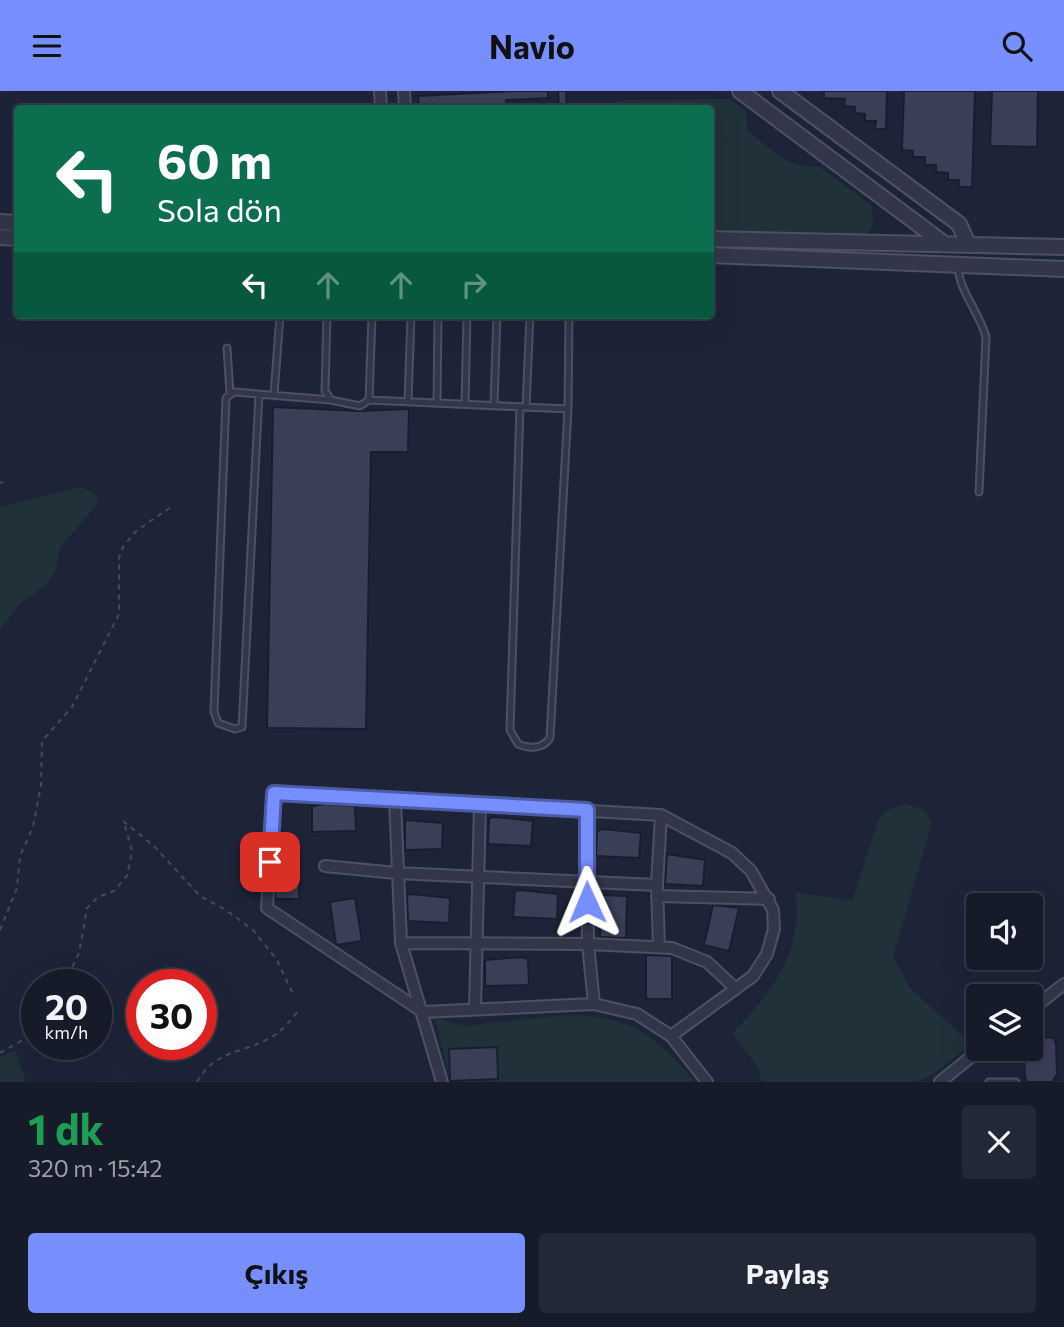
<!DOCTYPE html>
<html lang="tr">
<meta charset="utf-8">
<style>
:root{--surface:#161b2a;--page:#232836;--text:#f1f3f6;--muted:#9ea1a8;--line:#353947;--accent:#778eff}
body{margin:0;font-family:Commissioner,sans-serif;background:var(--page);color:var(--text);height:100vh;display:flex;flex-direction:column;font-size:26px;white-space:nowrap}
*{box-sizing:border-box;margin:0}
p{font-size:23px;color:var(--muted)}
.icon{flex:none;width:38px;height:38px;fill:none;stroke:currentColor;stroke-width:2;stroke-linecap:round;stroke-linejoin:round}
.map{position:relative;height:991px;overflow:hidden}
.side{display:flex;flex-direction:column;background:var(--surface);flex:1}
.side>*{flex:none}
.top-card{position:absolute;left:14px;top:14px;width:700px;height:214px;border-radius:7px;box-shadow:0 7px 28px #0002,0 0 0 2px var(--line);background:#0b6e4f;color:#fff;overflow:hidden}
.controls{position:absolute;left:966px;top:802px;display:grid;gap:14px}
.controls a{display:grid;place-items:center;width:77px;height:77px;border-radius:7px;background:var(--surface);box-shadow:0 7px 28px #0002,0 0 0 2px var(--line);font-size:35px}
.speed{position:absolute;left:21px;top:878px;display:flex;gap:14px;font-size:35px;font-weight:700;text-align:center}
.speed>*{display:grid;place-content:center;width:91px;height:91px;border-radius:50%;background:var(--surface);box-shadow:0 7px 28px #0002,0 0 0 2px var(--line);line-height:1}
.speed small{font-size:18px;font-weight:400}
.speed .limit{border:10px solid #d22;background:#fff;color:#111}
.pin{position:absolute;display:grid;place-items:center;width:60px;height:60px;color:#fff;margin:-30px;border-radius:14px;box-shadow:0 4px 10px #0006}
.me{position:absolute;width:77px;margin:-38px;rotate:359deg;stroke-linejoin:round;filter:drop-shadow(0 0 5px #0008)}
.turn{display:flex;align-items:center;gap:24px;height:147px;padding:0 28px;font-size:32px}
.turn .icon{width:91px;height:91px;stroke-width:2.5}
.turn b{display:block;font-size:49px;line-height:60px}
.lanes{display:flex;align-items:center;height:66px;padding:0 28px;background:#0003;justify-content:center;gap:35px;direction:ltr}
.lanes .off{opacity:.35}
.round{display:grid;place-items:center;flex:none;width:74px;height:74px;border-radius:7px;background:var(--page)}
.headline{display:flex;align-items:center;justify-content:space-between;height:119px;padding:0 28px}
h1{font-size:42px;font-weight:700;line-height:52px;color:#1e9e55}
.button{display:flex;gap:14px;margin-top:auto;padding:14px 28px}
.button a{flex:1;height:80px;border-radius:7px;background:var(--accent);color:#111;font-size:28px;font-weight:700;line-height:80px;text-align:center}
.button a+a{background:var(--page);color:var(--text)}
header{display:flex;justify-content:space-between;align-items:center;height:91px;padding:0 28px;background:var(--accent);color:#111;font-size:32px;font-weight:700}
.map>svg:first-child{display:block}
</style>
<header><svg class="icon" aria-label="menu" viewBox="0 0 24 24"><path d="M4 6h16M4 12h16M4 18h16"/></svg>Navio<svg class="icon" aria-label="search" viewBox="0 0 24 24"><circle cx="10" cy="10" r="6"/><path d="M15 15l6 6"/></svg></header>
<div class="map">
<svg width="1064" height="991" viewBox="0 0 1064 991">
<rect width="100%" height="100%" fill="#1e2438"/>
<path fill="#203139" d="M730,8L745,20L748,40C769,56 789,80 818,75L871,114L874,134L867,144L711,143L710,18H606L620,9Z
M81,396L93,401L98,412L60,457L56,478L46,494L22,511L0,538V416Z
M904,713L923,718L932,732L893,865L910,897L972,953L933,983L917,991H761L759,978L733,942C772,901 804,861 795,801L852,810L878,730L886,720Z
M565,924C630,924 654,943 695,991H450L435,927L465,935Z
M15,959L26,991H0V966Z"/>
<path fill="#3a3f58" stroke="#191e2f" stroke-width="2" d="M514,0H548V7L506,9L507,18H419L418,5Z
M558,0H566L567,18H559Z
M824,0H887L886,38H875L876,30H865V23L855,22V16L844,15L845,8L824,7Z
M904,0H975L972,96H959V89H948V82L936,81V74H925V66H913V60L902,59Z
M992,0H1038L1037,56L990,55Z
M273,316L359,320L409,318L408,361H371L366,638L267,637Z
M325,713L355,715L356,740L312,741V715Z
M495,726L533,730L531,755L488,753L489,727Z
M405,729L443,732L442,758L405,759Z
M603,738L641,742L639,767L596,765L597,740Z
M667,763L705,769L703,795L665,793Z
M278,764L300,765L299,808H275Z
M520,799L558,803L557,828L513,826L515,800Z
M412,803L450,807L449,832L408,830L407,804Z
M601,804L627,805L626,847L600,846Z
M355,807L362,850L336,854L330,811Z
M713,814L739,817L729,860L704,854Z
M646,864L672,865V908H646Z
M523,866L528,868L529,894L485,895V869Z
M1031,946L1054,947L1056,952L1057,983L1052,991H1028L1025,987L1024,957H1031Z
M497,956L498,988L450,990L449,958Z"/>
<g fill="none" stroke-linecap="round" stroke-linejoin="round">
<g stroke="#4c5164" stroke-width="9">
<path id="service" d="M958,177C960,201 980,223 986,246L979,401
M327,224L325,300L331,309L360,315L369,309L372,224
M227,257L230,302
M259,303L242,636L235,638L218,632L214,621L226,307L234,301L331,309
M274,304L280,224
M369,309L568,318
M408,310L411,224
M437,312L438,224
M465,313L467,224
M494,314L497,224
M520,316L510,639L518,653C529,658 543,658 550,647L568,318L569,224
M526,316L530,224
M989,991H1016"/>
</g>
<g stroke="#4c5164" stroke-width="14">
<path id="minor" d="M380,0L381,18
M404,0L405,18
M395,709L401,852L442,991
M587,719L588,853L594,913
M325,775L396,782L657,794
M657,805L769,808
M401,852L588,853L672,857L707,871L736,898
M659,856L657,794L661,724
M475,917L480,713
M1031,919L1064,893
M671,945L753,885L767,863L774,838L773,819L751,780L732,762L661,724L274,702L267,817L423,921L594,913L637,923L671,945L707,991
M940,991L982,957"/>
</g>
<g stroke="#4c5164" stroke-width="18">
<path id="tertiary" d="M740,0L942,151
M780,0L959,133L967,151
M0,131L18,132
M0,146L18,147
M710,148L1064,156
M710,164L1064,178"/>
</g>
<path stroke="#3e4e57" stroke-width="2" stroke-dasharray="5 5" stroke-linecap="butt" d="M0,392L3,391
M123,730L154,755L200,805L226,819L253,839L277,869L293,903
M0,839L17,797L20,765L33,736L41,694L42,650L72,616L119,523V467L123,456L136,440L171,416
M64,894L79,862L87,817L98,806L114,800L127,785L132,760L124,731
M0,962L37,941
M197,991C214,960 242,962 270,947C282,940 289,931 298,920"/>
<use href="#service" stroke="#323648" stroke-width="5"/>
<use href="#minor" stroke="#323648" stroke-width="10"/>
<use href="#tertiary" stroke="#323648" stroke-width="14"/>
</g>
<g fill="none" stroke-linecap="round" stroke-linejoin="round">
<g stroke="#4d5ca6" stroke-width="18">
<path id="route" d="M270,771L274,702L587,719V811"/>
</g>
<use href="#route" stroke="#778eff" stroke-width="12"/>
</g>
</svg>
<div class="controls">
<a><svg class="icon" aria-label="sound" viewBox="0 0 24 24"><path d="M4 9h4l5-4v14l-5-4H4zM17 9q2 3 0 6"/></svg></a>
<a><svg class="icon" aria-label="layers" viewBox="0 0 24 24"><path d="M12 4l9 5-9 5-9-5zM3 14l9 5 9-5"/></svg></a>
</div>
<div class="speed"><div>20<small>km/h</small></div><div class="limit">30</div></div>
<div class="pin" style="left:270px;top:771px;background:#d93025"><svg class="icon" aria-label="arrive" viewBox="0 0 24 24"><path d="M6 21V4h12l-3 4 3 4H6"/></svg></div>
<svg class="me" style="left:587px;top:811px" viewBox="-20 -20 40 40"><path d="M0-17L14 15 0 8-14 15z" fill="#778eff" stroke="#fff" stroke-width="4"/></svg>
<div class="top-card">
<div class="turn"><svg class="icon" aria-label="left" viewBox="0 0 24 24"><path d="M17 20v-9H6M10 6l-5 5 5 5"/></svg><div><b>60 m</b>Sola dön</div></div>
<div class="lanes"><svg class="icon" aria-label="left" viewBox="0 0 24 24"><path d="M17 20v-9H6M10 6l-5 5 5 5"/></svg><svg class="icon off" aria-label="ahead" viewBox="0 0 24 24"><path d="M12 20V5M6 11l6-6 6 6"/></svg><svg class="icon off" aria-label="ahead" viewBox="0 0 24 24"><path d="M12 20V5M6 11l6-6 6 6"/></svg><svg class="icon off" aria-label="right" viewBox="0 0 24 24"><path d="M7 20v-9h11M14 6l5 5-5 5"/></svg></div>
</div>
</div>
<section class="side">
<div class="headline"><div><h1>1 dk</h1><p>320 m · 15:42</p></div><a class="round"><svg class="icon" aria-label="close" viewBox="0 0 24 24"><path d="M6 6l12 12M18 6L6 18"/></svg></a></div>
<div class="button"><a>Çıkış</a><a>Paylaş</a></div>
</section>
